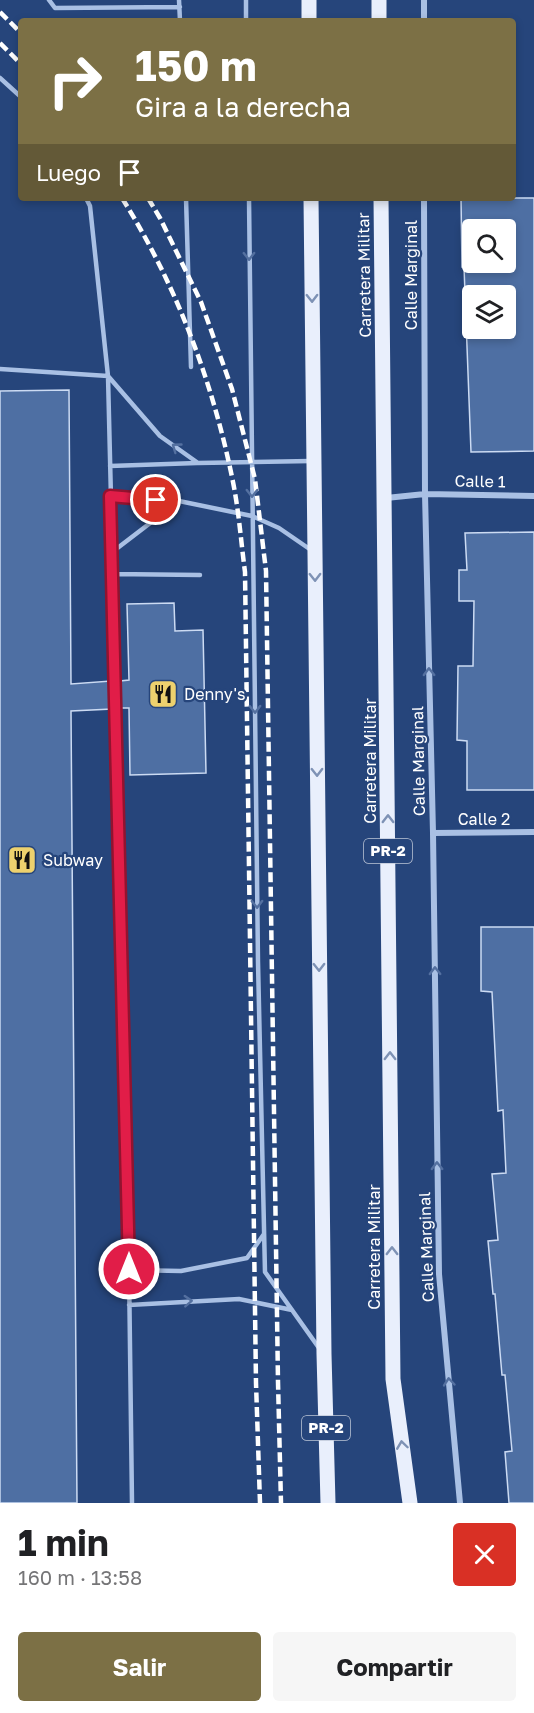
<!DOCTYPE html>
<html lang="es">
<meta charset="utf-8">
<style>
:root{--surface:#fff;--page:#f6f6f6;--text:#202124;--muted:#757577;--accent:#7c7045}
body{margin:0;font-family:"Golos Text",sans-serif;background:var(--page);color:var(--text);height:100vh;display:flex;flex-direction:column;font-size:22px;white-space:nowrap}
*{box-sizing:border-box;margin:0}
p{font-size:20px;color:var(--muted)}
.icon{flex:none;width:33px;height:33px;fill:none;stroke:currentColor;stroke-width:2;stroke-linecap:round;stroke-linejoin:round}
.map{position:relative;height:1503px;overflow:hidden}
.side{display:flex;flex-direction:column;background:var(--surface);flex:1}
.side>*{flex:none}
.hud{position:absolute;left:18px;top:18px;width:498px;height:183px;border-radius:6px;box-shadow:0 3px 9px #0003;background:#7c7045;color:#fff;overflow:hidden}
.buttons{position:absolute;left:462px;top:219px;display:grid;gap:12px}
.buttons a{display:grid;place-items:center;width:54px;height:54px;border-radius:6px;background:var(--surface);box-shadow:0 3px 9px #0003;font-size:30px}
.pin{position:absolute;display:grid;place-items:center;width:51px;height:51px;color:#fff;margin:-26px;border:3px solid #fff;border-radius:50%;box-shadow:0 2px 6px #0007}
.me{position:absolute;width:66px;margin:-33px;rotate:0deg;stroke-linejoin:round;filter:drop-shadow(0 0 4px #0008)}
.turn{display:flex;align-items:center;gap:21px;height:126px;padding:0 18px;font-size:27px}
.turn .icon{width:78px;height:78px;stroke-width:2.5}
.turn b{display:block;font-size:42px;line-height:51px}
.then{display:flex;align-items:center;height:57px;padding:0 18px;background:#0003;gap:12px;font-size:22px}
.round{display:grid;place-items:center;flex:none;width:63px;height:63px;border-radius:6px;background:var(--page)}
.headline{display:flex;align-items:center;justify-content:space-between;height:102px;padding:0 18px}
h1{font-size:36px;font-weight:700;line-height:45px}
.cta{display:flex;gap:12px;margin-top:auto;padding:12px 18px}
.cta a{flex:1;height:69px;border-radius:6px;background:var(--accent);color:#fff;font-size:24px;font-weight:700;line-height:69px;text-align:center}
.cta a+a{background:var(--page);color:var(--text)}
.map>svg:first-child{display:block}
</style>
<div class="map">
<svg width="534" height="1503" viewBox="0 0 534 1503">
<rect width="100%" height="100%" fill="#26457b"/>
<path fill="#4e6fa3" stroke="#ccdbf3" stroke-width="1.5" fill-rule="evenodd" d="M461,198H534V451L471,452L464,267H462ZM472,230H506V262H472ZM472,296H506V328H472Z
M69,390L71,684L111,681L112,709L71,711L77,1503H0V391Z
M534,532V790H467V741L457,740L458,666H473L474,601H459V570H467L465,533Z
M174,603L175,631L203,630L206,773L130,775L129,708H121L120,681L129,680L127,604Z
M481,927H534V1503H509L505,1452L512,1451L505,1375H502L495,1294H493L488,1241L498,1240L492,1174L506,1173L503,1110L498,1111L492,992L481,991Z"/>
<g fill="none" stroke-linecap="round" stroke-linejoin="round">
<path stroke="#a9c0e4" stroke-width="4.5" d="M49,0L55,8L180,7
M179,0L180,21
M246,0V21
M0,78L21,97
M86,198L90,206L108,376L128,1191L132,1503
M186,198L191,367
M249,198L258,962L265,1272L319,1348
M0,369L108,376L160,436L198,463L311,461
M110,466L197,463
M110,497L179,501
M111,553L179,501L252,516L279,528L311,550
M112,574L200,575
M129,1270L181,1271L247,1258L264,1234
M129,1305L239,1299L292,1310"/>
<path stroke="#a9c0e4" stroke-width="6" d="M424,0V21
M424,198L425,494L433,833L439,1274L460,1503
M386,498L425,494L534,496
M433,833L534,832"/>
<path stroke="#e9effc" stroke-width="15" d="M309,0V21
M379,0V21
M311,198L324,1354L328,1503
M381,198L393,1379L410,1503"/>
<path stroke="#fff" stroke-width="4.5" stroke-dasharray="10 4.5" stroke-linecap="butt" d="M0,12L21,33
M0,43L21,64
M122,198C176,284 213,382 233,482C239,512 241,542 245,572L256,1383L260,1503
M148,198L160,218L201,302L232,389L255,479L266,571L278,1382L281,1503"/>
</g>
<defs><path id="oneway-chevron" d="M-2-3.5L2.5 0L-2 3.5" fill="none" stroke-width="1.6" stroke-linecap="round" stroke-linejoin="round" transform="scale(1.5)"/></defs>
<g stroke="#5470a0">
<use href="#oneway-chevron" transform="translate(249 256) rotate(89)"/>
<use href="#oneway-chevron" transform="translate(176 447) rotate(-144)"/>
<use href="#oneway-chevron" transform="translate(252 493) rotate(90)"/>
<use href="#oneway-chevron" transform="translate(429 672) rotate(-91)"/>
<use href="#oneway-chevron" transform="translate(255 709) rotate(89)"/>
<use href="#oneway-chevron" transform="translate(257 904) rotate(89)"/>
<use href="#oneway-chevron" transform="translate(435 971) rotate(-91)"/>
<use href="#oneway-chevron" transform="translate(437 1166) rotate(-91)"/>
<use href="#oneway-chevron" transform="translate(188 1301) rotate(-3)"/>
<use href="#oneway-chevron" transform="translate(449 1382) rotate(-95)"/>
</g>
<g stroke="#7e92b5">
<use href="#oneway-chevron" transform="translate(312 298) rotate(89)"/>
<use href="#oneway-chevron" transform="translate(315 577) rotate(89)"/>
<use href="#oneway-chevron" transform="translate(317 772) rotate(89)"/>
<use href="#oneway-chevron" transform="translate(388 819) rotate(-90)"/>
<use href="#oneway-chevron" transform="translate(319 967) rotate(89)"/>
<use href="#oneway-chevron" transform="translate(390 1056) rotate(-90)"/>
<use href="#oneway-chevron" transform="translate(392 1251) rotate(-90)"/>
<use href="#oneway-chevron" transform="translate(402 1445) rotate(-98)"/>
</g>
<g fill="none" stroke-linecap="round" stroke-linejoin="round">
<g stroke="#92132f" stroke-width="15">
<path id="route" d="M129,1269L110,496L156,500"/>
</g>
<use href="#route" stroke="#e11d48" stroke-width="10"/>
</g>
<defs>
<g id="restaurant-square" transform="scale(1.5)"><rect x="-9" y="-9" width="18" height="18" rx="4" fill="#edd16e" stroke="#26457b"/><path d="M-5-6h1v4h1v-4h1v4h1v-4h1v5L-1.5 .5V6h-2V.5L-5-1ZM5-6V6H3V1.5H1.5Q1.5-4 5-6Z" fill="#111"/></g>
</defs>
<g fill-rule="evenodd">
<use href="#restaurant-square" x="163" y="694"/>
<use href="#restaurant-square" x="22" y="860"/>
</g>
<g text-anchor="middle" stroke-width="4.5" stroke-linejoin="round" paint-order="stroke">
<g fill="#26457b" stroke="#bec7d7" stroke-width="1.5">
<rect x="364" y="839" width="48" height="24" rx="4.5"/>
<rect x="302" y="1416" width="48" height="24" rx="4.5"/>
</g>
<g font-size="15" font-weight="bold" fill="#fff">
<text x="388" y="856">PR-2</text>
<text x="326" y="1433">PR-2</text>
</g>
<g font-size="16" fill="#fff" stroke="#26457b">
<text transform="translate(364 275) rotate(-91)" y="6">Carretera Militar</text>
<text transform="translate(411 275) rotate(-90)" y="6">Calle Marginal</text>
<text transform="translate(480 481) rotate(1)" y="6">Calle 1</text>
<text transform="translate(370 761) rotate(-90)" y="6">Carretera Militar</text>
<text transform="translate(418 761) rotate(-91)" y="6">Calle Marginal</text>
<text x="484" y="825">Calle 2</text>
<text transform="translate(374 1247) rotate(-90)" y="6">Carretera Militar</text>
<text transform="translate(426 1247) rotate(-92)" y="6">Calle Marginal</text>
</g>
<g font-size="16" fill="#fff" stroke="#26457b" text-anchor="start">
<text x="184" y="700">Denny's</text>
<text x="43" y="866">Subway</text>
</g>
</g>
</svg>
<div class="buttons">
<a><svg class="icon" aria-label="search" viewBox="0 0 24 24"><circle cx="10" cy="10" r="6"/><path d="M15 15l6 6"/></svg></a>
<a><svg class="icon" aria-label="layers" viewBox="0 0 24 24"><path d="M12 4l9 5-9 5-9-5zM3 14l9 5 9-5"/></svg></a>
</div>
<div class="pin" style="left:156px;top:500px;background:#d93025"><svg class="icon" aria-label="arrive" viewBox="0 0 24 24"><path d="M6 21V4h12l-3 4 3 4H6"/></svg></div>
<svg class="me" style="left:129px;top:1269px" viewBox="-20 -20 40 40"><circle r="17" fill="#e11d48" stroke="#fff" stroke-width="3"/><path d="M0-11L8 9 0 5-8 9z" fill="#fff"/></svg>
<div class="hud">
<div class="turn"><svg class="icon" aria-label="right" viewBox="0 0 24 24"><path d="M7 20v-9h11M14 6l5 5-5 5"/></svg><div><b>150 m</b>Gira a la derecha</div></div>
<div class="then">Luego<svg class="icon" aria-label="arrive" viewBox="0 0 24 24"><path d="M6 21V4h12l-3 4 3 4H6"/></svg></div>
</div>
</div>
<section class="side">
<div class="headline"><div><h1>1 min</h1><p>160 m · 13:58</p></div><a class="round" style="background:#d93025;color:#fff"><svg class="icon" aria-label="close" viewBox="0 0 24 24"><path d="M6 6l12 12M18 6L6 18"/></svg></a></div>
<div class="cta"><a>Salir</a><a>Compartir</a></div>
</section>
